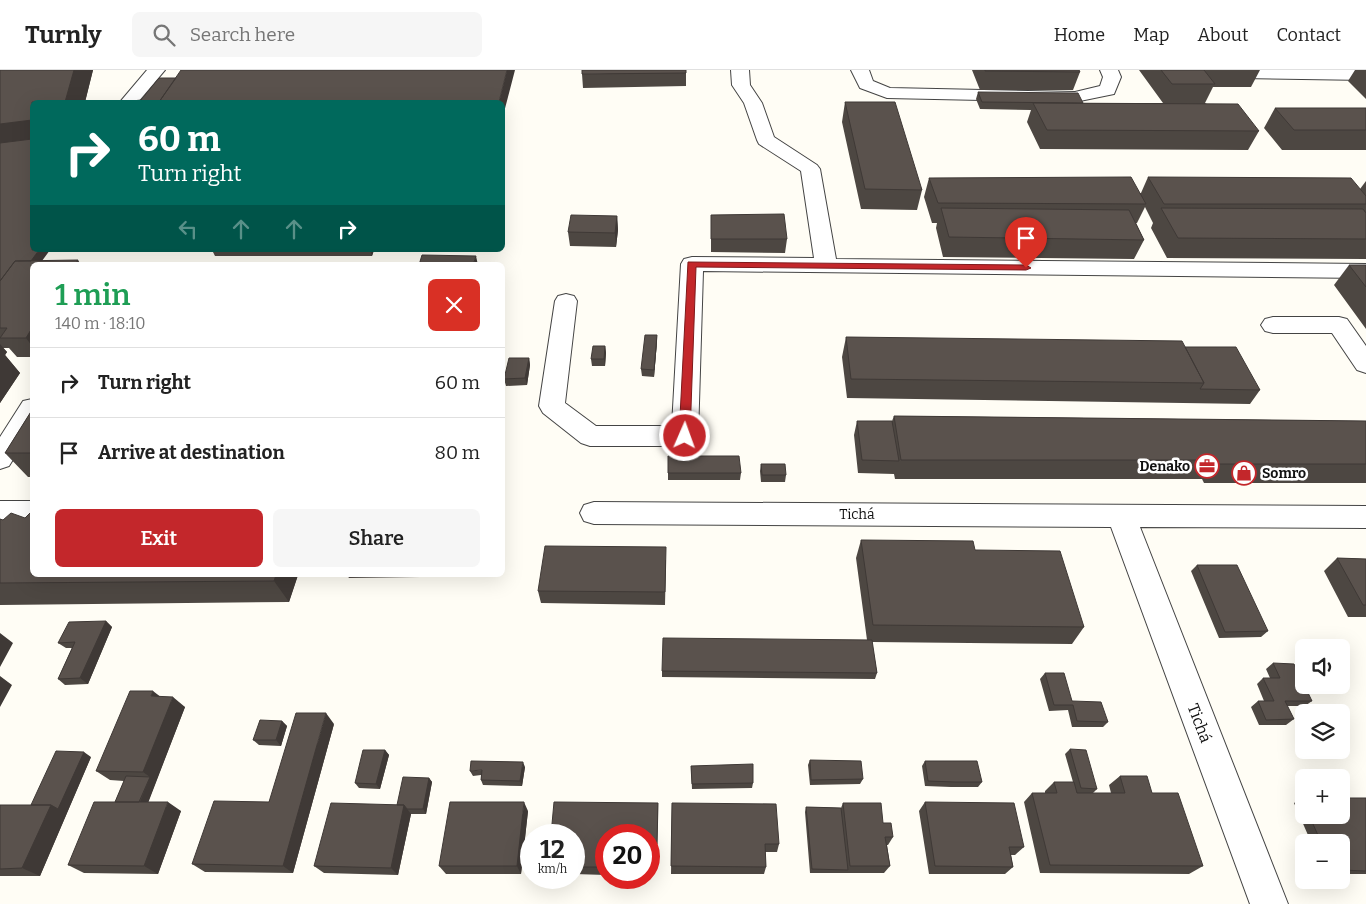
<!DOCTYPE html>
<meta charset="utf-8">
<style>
:root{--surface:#fff;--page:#f6f6f6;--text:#222;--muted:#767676;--line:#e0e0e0;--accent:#c3272b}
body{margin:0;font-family:Bitter,serif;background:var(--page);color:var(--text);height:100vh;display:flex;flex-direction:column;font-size:19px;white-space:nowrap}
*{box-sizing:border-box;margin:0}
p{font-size:16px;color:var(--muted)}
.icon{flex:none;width:28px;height:28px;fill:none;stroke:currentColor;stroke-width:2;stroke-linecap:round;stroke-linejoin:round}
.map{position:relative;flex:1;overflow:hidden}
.side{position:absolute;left:30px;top:192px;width:475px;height:315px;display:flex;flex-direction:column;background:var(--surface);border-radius:8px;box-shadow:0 5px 20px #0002}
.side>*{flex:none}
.hud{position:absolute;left:30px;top:30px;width:475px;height:152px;border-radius:8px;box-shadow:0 5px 20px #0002;background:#00695c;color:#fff;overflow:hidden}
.controls{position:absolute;left:1295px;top:569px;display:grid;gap:10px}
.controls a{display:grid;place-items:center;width:55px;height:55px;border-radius:8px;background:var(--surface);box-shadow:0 5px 20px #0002;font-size:25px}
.speed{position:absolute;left:520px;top:754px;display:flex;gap:10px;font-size:25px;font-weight:700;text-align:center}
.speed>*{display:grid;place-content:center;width:65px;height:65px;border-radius:50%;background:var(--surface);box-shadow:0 5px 20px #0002;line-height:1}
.speed small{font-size:12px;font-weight:400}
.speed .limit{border:8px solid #d22;background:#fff;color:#111}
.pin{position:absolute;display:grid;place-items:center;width:42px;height:42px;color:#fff;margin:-51px -21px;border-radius:50% 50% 50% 0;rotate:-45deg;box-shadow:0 0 5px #0007}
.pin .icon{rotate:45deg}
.me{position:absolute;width:55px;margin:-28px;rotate:2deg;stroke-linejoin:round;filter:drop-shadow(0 0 4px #0008)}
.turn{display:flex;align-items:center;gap:18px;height:105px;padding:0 25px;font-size:22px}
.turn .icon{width:65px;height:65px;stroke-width:2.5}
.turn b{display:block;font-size:35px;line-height:42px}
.lanes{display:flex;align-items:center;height:48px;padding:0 25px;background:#0003;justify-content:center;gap:25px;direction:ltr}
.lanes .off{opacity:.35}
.round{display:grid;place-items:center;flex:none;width:52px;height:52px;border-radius:8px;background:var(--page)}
.headline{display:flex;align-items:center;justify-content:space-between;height:85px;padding:0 25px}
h1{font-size:30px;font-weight:600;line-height:38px;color:#1e9e55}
.button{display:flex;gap:10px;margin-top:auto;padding:10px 25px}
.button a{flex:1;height:58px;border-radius:8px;background:var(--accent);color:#fff;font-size:20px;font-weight:600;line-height:58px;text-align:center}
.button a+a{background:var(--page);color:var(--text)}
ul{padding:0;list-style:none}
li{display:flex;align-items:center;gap:15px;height:70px;padding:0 25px;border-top:1px solid var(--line)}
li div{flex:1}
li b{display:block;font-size:19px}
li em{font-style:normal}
header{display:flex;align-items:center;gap:30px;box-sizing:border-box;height:70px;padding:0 25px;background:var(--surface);border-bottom:1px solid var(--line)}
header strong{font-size:24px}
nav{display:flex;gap:28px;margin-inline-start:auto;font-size:18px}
.search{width:350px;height:45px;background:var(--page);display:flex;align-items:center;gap:12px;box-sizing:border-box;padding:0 18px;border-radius:8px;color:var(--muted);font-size:19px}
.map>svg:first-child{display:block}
</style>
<header>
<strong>Turnly</strong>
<div class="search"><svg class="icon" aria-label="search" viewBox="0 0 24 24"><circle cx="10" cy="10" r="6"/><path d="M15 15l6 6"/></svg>Search here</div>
<nav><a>Home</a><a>Map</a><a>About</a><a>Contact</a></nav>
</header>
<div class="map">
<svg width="1366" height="834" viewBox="0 0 1366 834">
<rect width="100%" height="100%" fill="#fffdf5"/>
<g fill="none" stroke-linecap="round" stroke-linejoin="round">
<g stroke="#444" stroke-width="2">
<path id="minor" d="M147,0H165L138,32H120Z
M731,0H749L750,15L762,33L774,67L817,95L820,99L836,189L1366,194V208L703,201L698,366L694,373L685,376H590L581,373L543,343L539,336L555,231L558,226L566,224L574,226L577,231L565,333L596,356H672L681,194L684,189L692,187L814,188L801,101L759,74L757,70L744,33L732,15Z
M851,0H869L873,11L890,18L1075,22L1100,16L1103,7L1100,0H1118L1121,7L1114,24L1075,32L887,28L860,18Z
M1235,0H1366V10L1241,8L1235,7L1232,3Z
M1273,247H1339L1347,249L1366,276V303L1357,300L1332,263H1273L1265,261L1261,255L1265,249Z
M32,329V359L9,396L0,399V367L23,331Z
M0,431H32V453H0Z
M594,432L1366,436V458L1140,457L1288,834H1250L1111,457L594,454L584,451L580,443L584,435Z"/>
</g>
<use href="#minor" fill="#fff" fill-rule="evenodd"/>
</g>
<path fill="#4d4742" d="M0,0H93L85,32L32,195V287H17L9,278H3L7,282L5,285L20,303L0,333Z
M686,0V16L583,18L582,4Z
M972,0H1079L1080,2L1073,20H980Z
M1139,0H1260L1251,17H1213L1205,33L1259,61L1248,80L1040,79L1027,52L1031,40L980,39L976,29L978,22L1083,33H1163Z
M1355,0H1366V29L1348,11Z
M845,32L922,120L917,140L861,139L842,52Z
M1275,38H1366V80H1282L1264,58Z
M1148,107L1360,119L1366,111V189L1167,188L1151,158L1153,153L1145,137L1137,153H1136L1144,170L1134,189L943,187L936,158L937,153H932L924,127L929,108L1141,123Z
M711,145L787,169L785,183L711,182Z
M617,146L618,160L616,177L570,176L568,162Z
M212,180H374L372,186H215Z
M1349,195H1366V259L1334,215Z
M657,265V272L654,307L642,306L641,299Z
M846,267L1185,277L1260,320L1250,334L847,328L842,287Z
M605,276L606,283L605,296H592L591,289Z
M529,288L530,295L527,315L506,316L504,309Z
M32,340V407H28L5,383Z
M894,346L1366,351V413H1204L1202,409H895L894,404L858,403L854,365L857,351H892Z
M668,386L741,403L740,410H668Z
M761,394L786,405L785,412H761L760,401Z
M25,448L32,505H298L289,532L0,535V449L3,450Z
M861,470L975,480L1084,557L1072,574L872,572L877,603L875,609L662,607V601L867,570L856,488Z
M1337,488L1366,489V547H1348L1324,501Z
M666,490L665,535L541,533L538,521Z
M1197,495L1268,561L1261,567L1219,568L1191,501Z
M347,505H420V507L349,508Z
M106,551L112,557L88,614L65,615L58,609L72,578H66L58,573Z
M1273,593L1312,631L1305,636H1287L1294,649L1286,655H1259L1251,637L1258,631H1264L1257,614L1263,608H1270L1266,599Z
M1045,603L1072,631L1108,652L1103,657H1072L1068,640L1049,641L1040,609Z
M160,627L185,637L148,732L181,741L158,804L84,803L68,795L115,732L124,711L110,710L96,701Z
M282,651L287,656L281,676L259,675L253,670Z
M334,654L293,803L205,802L192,794L269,732Z
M1070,679L1097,719L1093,723H1111L1109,715L1120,706L1152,723L1203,796L1189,804L1040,803L1024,732L1032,723H1045V721L1054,712H1073L1065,684Z
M385,680L389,685L380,719L359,718L355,713Z
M91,687L40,806H0V735H31Z
M810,690L863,709L860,714L810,715L808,695Z
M925,691L982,712L978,717H951L925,716L922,696Z
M691,696L753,713L752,718L692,719Z
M525,697L522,716L483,715L481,710V705L473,706L470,701Z
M429,708L432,712L426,744H411L398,805L324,803L314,796L397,735Z
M1302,728H1304V745H1341L1366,728V804H1341V772H1311L1294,733Z
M925,732L1024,777L1015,785H1011L1013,797L1005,804H929L919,741Z
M658,733V742L657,782H649V765H606V805L574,804V765Z
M672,733L779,774L777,782H765L766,797L764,804H671Z
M843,733L883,753L893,767L888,775H887L890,796L884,803H810L805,742L806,737L841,738Z
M528,741L521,804H446L439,796Z"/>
<path fill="#3f3936" d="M74,0H93L85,32H65Z
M507,0H515L502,50V32H499Z
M32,50V76L0,81V54Z
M617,146L618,160L616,177L615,163Z
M39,180H50L39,195L0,228Z
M370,180H374L372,186Z
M476,186L478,195H473Z
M78,190L81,195H75Z
M32,258V276L26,268Z
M657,265V272L654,307V300Z
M0,274L7,282L5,285L20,303L0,333Z
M605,276L606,283L605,296L604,289Z
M529,288L530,295L527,315L525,308Z
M276,505H298L289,532L274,511Z
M106,551L112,557L88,614L80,608Z
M0,563L13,573L0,597Z
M0,606L12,615L0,637Z
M153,621L166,631L151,626Z
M173,627L185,637L145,741L138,737L150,707L143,702Z
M326,643L334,654L293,803L283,796Z
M282,651L287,656L281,676L276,670Z
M385,680L389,685L380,719L376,714Z
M84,682L91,687L40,806L22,798L51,735Z
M523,692L525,697L522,716L520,711Z
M429,708L432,712L426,744L423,739Z
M168,732L181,741L158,804L144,796Z
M524,732L528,741L521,804L517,796Z
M404,735L411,744L398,805L391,798Z"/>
<path fill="#5a524d" stroke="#3f3936" d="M0,0H74L65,32H32V50L0,54Z
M181,0H507L499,32H159Z
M582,0H686V3L582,4Z
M985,0H1079L1080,2L985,1Z
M1161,0H1204L1215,14H1172Z
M159,8H176L159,32H123L141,30Z
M978,22L1078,23L1083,33L982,32Z
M845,32H895L922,120L865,119Z
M1033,33L1238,34L1259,61L1047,60Z
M1275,38H1366V60H1294Z
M32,69V180H39L31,191H15L0,211V73Z
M1131,107L1146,134L938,133L929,108Z
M1148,107L1351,108L1366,126V134H1164Z
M941,138L1129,140L1144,170L949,167Z
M1161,138L1363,139L1366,143V169L1178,168Z
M784,144L787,169H711V145Z
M571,145L617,146L615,163L568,162Z
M422,185L476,186L473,195H419Z
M78,190L75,195H32V258L26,268H0L7,258H0V211L15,191Z
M1349,195H1366V217Z
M645,265H657L654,300L641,299Z
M846,267L1182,271L1204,313L851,309Z
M593,276H605L604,289H591Z
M1185,277H1236L1260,320L1200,319L1204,313Z
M509,288H529L525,308L504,309Z
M32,340V383H5Z
M894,346L1366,351V394H1218L1217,390H901Z
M857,351H892L899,391L862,390Z
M668,386H739L741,403H668Z
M761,394H785L786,405H762Z
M31,442H32V505H276L274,511L0,513V449L3,450L11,443L25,448Z
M861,470L973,471L975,480L1060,481L1084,557L873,555Z
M545,476L666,477L665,522L538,521Z
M1337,488L1366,489V535H1363Z
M1197,495H1237L1268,561L1225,562Z
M106,551L80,608L58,609L75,572L58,573L69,552Z
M663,568L872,570L877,603L662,601Z
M1273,593L1294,594L1312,631H1285L1294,649L1266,650L1258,631H1274L1263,608H1280Z
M1045,603H1064L1072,631L1101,632L1108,652L1077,651L1073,635H1054Z
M130,621H153L151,626L173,627L143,702L96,701Z
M296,643H326L283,796L192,794L214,731L269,732Z
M260,650L282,651L276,670H253Z
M1070,679L1086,680L1097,719L1081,718Z
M363,680H385L376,714L355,713Z
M56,681L84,682L58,739L51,735H31Z
M810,690L861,691L863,709L811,710Z
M471,691L523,692L520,711L481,710L482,700L470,701Z
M925,691H977L982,712H955L928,711Z
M753,694V713L692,714L691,696Z
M126,706L150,707L139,732H115Z
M1120,706H1147L1152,723H1178L1203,796L1050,795L1032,723H1057L1054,712H1074L1077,723H1125Z
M403,707L429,708L423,739H407L404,735H397Z
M1341,728H1366V801L1341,800V772H1321L1309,745H1341Z
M94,732H168L144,796L68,795Z
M450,732H524L517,796H439Z
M554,732L658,733L657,774H649V765H606V797H574V765H551Z
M925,732L1014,733L1024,777H1009L1013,797L935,796Z
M331,733L404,735L391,798L314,796Z
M672,733L776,734L779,774H765L766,797L671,796Z
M843,733H881L883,753H891L893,767H885L890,796H850Z
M0,735H51L22,798L0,799Z
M806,737L841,738L848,800L812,799Z"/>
<path fill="#c3272b" stroke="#7f191c" d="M688,192L1026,195L1031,198L1026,200L696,197L690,366L685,370L679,366Z"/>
<defs>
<g id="office-ring" transform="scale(1.25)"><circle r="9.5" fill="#fff" stroke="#c3272b" stroke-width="1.5"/><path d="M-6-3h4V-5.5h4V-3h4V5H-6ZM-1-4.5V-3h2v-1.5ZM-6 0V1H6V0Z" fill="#c3272b"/></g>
<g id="shop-ring" transform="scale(1.25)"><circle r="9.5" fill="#fff" stroke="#c3272b" stroke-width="1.5"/><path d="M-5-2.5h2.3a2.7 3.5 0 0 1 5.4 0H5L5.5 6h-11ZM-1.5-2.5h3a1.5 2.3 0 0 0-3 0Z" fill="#c3272b"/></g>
</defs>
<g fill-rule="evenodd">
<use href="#office-ring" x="1207" y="396"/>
<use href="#shop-ring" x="1244" y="403"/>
</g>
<g text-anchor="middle" stroke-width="5" stroke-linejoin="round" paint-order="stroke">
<g font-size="14" font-weight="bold" fill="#111" stroke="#fff" text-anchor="end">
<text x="1190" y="401">Denako</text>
<text x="1262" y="408" text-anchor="start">Somro</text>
</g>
<g font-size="14" fill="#111" stroke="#fff">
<text x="857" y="449">Tichá</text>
</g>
<g font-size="16" fill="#111" stroke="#fff">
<text transform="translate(1200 653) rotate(69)" y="6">Tichá</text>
</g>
</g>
</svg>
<div class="controls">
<a><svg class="icon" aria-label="sound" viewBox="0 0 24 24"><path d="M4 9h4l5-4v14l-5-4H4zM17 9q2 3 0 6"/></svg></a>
<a><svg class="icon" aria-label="layers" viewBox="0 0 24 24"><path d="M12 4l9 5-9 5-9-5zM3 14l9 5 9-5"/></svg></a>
<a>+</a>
<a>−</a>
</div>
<div class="speed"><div>12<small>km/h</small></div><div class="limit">20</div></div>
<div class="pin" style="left:1026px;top:198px;background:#d93025"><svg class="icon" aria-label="arrive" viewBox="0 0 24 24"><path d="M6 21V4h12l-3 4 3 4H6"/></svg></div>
<svg class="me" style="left:685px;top:366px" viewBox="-20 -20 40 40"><circle r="17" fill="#c3272b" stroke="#fff" stroke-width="3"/><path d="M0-11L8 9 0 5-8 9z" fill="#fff"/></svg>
<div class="hud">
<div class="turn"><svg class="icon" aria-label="right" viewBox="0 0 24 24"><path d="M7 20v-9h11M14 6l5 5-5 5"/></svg><div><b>60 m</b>Turn right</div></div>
<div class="lanes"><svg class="icon off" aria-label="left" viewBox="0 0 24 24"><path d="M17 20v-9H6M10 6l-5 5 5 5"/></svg><svg class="icon off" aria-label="ahead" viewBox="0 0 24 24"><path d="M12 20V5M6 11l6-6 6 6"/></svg><svg class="icon off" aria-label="ahead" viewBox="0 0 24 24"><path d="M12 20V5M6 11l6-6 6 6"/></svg><svg class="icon" aria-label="right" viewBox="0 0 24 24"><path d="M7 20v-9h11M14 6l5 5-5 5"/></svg></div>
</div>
<section class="side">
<div class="headline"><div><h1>1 min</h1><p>140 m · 18:10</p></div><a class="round" style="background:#d93025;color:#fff"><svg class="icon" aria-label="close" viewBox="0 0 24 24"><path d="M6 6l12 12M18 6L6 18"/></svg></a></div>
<ul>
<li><svg class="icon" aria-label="right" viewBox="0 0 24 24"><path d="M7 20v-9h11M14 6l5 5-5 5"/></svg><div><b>Turn right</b></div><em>60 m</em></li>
<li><svg class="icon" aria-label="arrive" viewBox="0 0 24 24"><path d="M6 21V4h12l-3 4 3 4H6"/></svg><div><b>Arrive at destination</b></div><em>80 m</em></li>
</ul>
<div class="button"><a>Exit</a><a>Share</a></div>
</section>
</div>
